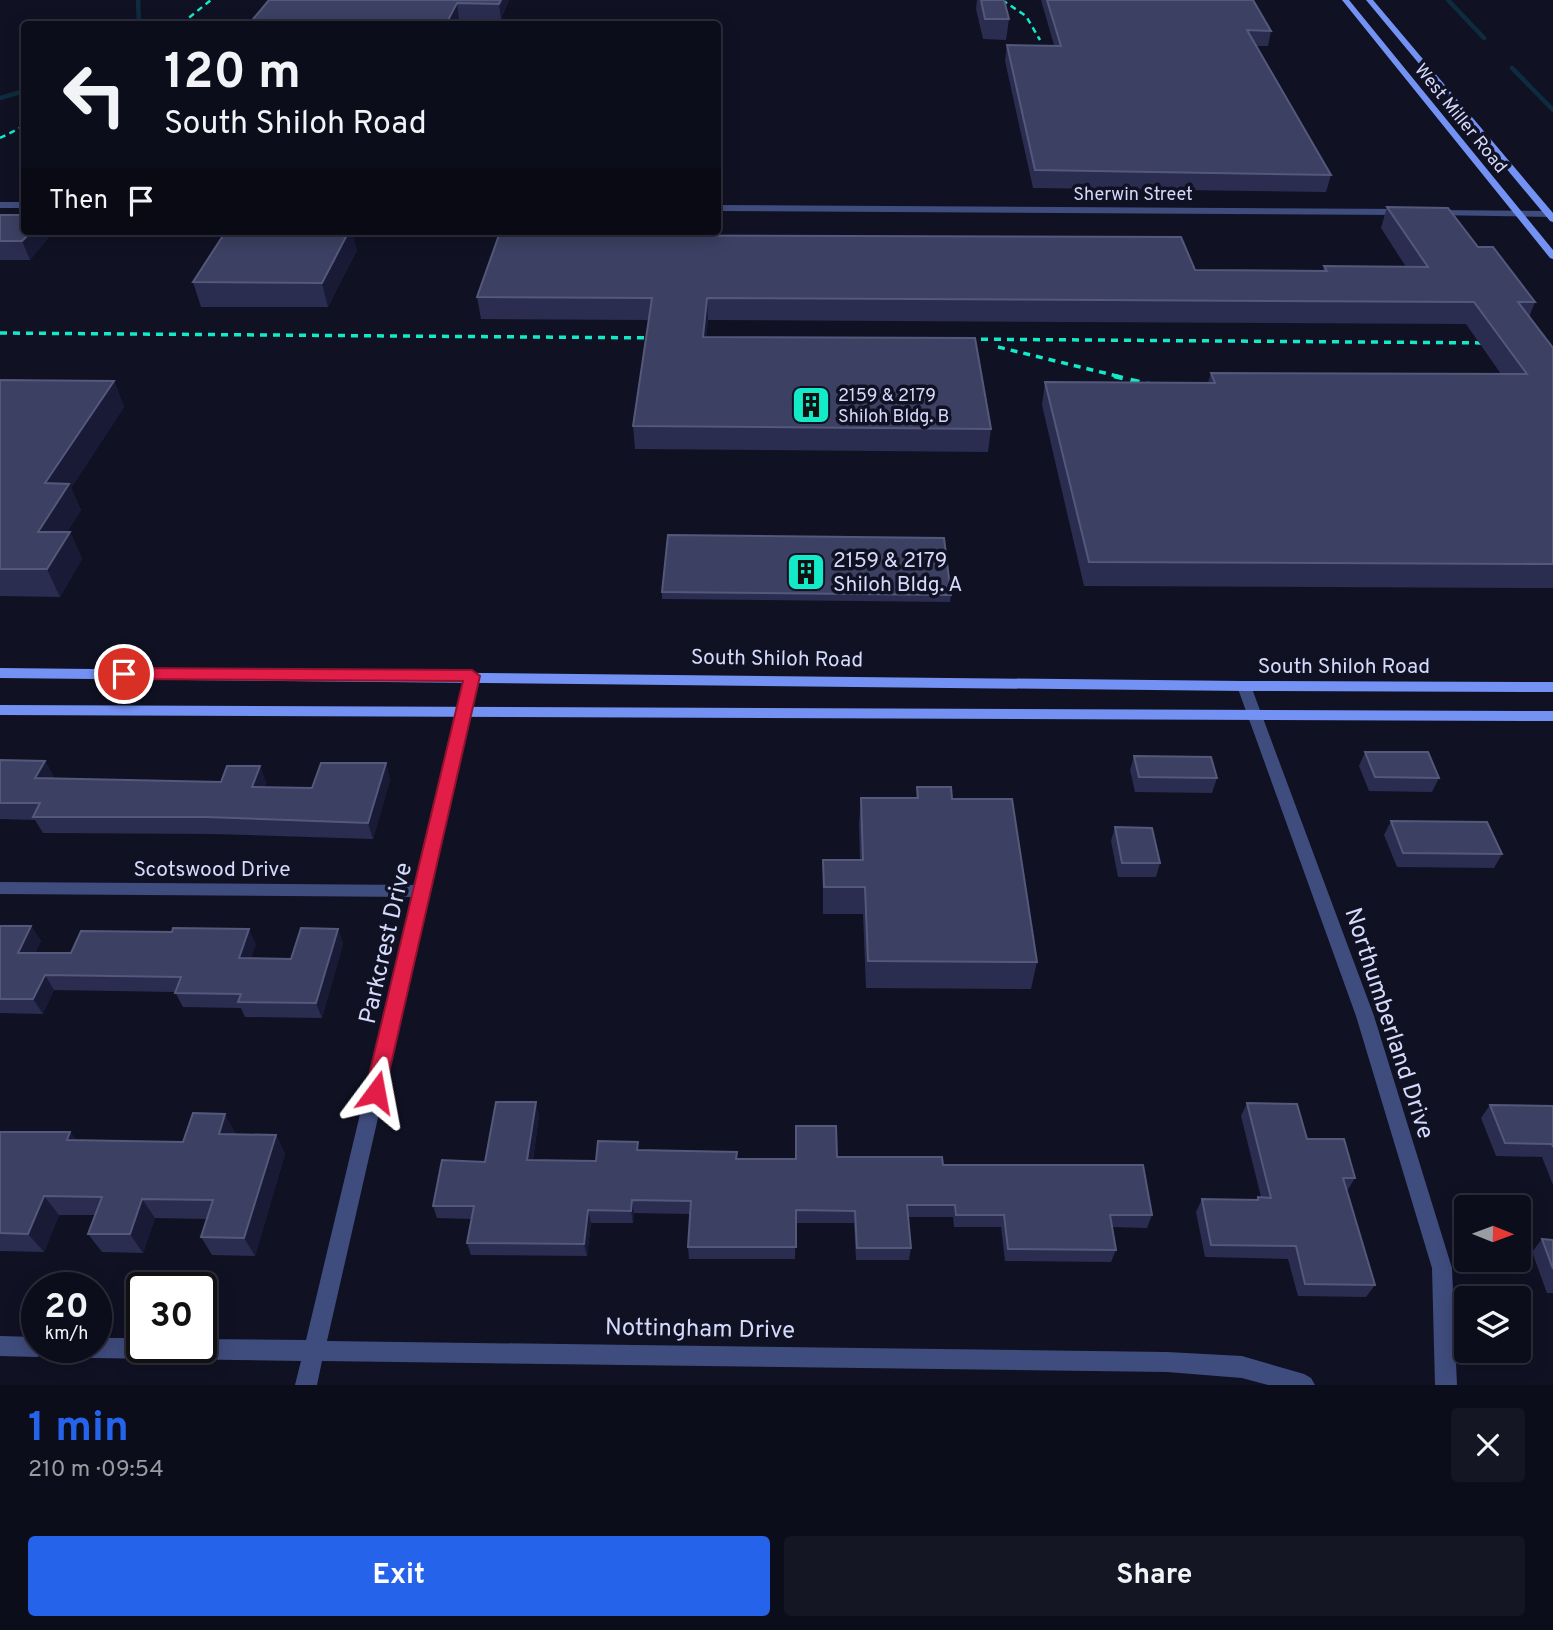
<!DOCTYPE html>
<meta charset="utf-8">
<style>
:root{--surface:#0c0d1a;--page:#151623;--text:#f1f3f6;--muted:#9a9ca2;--line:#2c2d39;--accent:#2563eb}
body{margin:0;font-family:Overpass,sans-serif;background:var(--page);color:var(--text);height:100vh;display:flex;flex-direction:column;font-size:26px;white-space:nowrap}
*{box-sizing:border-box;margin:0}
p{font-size:23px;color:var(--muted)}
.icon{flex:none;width:38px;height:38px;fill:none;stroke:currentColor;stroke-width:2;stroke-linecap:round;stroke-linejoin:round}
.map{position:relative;height:1385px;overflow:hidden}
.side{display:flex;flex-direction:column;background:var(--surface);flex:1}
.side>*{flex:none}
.top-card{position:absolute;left:21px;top:21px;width:700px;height:214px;border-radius:7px;box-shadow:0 4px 18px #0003,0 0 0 2px var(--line);background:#0c0d1a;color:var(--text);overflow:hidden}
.needle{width:46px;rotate:91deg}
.buttons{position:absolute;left:1454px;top:1195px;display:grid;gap:14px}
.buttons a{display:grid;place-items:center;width:77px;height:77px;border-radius:7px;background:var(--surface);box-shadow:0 4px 18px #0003,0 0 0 2px var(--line);font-size:35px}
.speed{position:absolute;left:21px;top:1272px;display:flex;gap:14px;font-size:35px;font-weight:700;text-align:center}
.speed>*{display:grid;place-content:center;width:91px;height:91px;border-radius:50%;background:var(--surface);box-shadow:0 4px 18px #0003,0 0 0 2px var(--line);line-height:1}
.speed small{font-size:18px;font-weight:400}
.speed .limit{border:4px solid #111;border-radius:10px;background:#fff;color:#111}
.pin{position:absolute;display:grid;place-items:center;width:60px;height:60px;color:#fff;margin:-30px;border:4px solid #fff;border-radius:50%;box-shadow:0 2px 7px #0007}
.me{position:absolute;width:77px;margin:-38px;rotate:13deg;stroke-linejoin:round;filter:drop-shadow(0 0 5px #0008)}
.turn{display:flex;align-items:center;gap:24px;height:147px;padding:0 28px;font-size:32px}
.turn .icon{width:91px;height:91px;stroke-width:2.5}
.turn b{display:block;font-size:49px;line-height:60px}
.then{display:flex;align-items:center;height:66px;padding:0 28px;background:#0003;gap:14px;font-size:26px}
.round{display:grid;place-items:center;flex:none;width:74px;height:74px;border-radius:7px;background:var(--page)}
.head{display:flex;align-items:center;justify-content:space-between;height:119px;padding:0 28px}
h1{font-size:42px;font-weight:700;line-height:52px;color:var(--accent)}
.primary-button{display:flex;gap:14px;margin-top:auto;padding:14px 28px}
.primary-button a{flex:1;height:80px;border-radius:7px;background:var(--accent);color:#fff;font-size:28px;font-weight:700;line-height:80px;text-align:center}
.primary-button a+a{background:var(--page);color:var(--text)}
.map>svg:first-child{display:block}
</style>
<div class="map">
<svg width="1553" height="1385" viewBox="0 0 1553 1385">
<rect width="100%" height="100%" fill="#101123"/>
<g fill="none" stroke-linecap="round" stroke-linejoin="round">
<path stroke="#0e2c3e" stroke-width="4.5" d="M138,0L139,24
M1448,0L1484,38
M1512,68L1553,110
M0,98L24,91"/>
<path fill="#3f4d7e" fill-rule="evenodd" d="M0,202H24V208H0Z
M718,205L1404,209L1408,212L1404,215L718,211Z
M1429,210L1549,211L1553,215L1549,217L1432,215L1429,214Z
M472,671L479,676L327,1341L1167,1352L1242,1356L1304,1374L1311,1378L1315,1385H1268L1242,1378L1167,1372L322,1361L317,1385H295L301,1361L92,1358L85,1355L82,1348H96V1338H142V1348H201V1339L306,1340L412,897L0,894V882L415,885L465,676Z
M1244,681L1251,686L1374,1016L1452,1268L1457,1385H1435L1432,1268L1356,1016L1237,686Z
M0,1336L37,1337V1348H47L44,1354L37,1357L0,1356Z"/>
<path fill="#7392f4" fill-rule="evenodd" d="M1342,0H1349L1553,250V259L1550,258Z
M1366,0H1373L1553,213V222L1550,221Z
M0,668L1244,681L1553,682V692L1244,691L0,678Z
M0,705L1553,711V721L0,715Z"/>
<path stroke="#12eac8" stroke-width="2.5" stroke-dasharray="6 4.5" stroke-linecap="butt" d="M1002,0L1026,16L1040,40
M181,24L211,0
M0,138L24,126"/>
<path stroke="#12eac8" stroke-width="3.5" stroke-dasharray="7 6" stroke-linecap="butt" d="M0,333L664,338
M955,339L1497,343
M998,347L1121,377"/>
<path stroke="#12eac8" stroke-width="4.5" stroke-dasharray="9 8" stroke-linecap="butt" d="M1114,376L1157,386"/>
</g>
<path fill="#2a2d4f" d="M269,0H509L501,19H459Z
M977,0H1004L1009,19L1006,40L983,39L976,9Z
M1041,0H1253L1271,31L1268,46H1256L1331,175L1326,192L1033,188L1005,61L1007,45H1054Z
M1387,207L1478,247L1535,302L1529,317L1553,348V588L1084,586L1042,405L1045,382L1208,383L1211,373L1501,374L1466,324L708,320L706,337L991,429L988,452L635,449L633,426L649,320L481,319L477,297L1195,270L1323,271L1324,266L1406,267L1381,228Z
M0,215L24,231H51L52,233L30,260H0Z
M357,250L328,307H201L193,282Z
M0,380L114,381L124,407L71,488L81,510L67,532H70L82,559L60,597L0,596Z
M662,592L951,595L950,602L662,599Z
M1365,752L1439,778L1432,792L1369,791L1359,766Z
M1134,756L1217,778L1212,793L1135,792L1130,770Z
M0,760L45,761L54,777L53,779L221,782L260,766L266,783L264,787L312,788L386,763L390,780L373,839L213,834L43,833L35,820L0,819Z
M917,787L952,799L1037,962L1031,989L866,988L863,914H823V860H860L859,825L861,798H916Z
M1391,821L1502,854L1494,868L1397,867L1384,835Z
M1115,827L1160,863L1156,877H1118L1111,841Z
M0,926H31L41,941L35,953H71L256,944L251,958L291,959L338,929L343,944L322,1018L245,1017L241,1008L183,1007L175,992L54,990L43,1014L0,1013Z
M1247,1103L1307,1139L1355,1178L1347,1191L1375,1285L1366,1297L1298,1296L1288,1259L1205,1257L1196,1212L1202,1199L1256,1200L1258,1197H1261L1241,1116Z
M1490,1105L1553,1106V1185L1542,1157L1496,1156L1481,1118Z
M539,1115L533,1160L596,1161L639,1150L737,1152V1159H795L837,1157L943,1165L1152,1215L1147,1228L1112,1227L1116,1250L1111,1262L1005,1261L1001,1227H954L953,1217H908L911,1248L909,1260H856L854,1223H796L795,1259H689L688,1247L690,1214L634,1213L633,1223H591L587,1256L471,1255L467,1243L472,1219L437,1218L433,1206Z
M0,1132H70L76,1140L183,1142L235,1134L276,1135L285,1154L255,1256L212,1255L201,1237L207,1219L155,1218L143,1253L102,1252L88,1234L95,1215H59L44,1252L0,1251Z
M1542,1239L1553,1240V1293H1547L1532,1252Z"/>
<path fill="#181a36" d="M501,0H509L501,19L499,4Z
M457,3L459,19L456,24H446Z
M32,231H51L52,233L30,260L22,241Z
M349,231H352L357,250L328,307L322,283Z
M707,298L708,320L704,359L703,337Z
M114,381L124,407L71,488L81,510L51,559L38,532L45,483Z
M70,532L82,559L60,597L47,569Z
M45,761L54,777L44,795L35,778Z
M386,763L390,780L373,839L368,823Z
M260,766L266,783L258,804L252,787Z
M31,926L41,941L28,968L18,953Z
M249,929L256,944L246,973L239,958Z
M338,929L343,944L322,1018L316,1003Z
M45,975L54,990L43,1014L33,999Z
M536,1102L539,1115L531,1173L527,1160Z
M225,1114L236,1134H219Z
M70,1132L84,1152L67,1140Z
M276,1135L285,1154L255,1256L244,1238Z
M44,1196L59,1215L44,1252L28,1234Z
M142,1199L155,1218L143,1253L130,1234Z
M632,1200L634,1213L633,1223L631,1211Z
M588,1210L591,1223L587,1256L584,1244Z"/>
<path fill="#3c4062" stroke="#54587a" stroke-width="2" d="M269,0H501L499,4L457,3L446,24H249Z
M981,0H1004L1009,19H985Z
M1047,0H1253L1271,31L1247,30L1331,175L1035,170L1007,45L1061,46Z
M1387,207L1448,208L1478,247H1493L1535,302H1518L1553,348V564L1089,562L1045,382L1215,383L1211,373L1527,374L1474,302L707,298L703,337L975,338L991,429L633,426L652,298L477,297L499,235L1181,237L1195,270L1327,271L1324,266L1428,267Z
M0,215H24V231H32L22,241H0Z
M226,231H349L322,283L193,282Z
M0,380L114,381L45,483L69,484L38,532H70L47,569H0Z
M668,535L944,538L951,595L662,592Z
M1365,752H1428L1439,778L1375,777Z
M1134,756L1211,757L1217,778L1139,777Z
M0,760L45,761L35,778L221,782L227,766H260L252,787L312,788L321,763H386L368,823L206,817H33L40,803H0Z
M917,787H951L952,799H1012L1037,962L868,961L865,887H824L823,860H863L861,798H918Z
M1391,821L1487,822L1502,854L1403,853Z
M1115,827L1152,828L1160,863H1122Z
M0,926H31L18,953H71L81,931L172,932L173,928L249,929L239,958L291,959L301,928L338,929L316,1003L238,1002L241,994L175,993L181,977L45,975L33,999H0Z
M496,1102H536L527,1160L596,1161L598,1141L638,1142L637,1150L737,1152L736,1159H796V1126H836L837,1157H942L943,1165H1143L1152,1215H1110L1116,1250L1008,1249L1004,1215H956L955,1205H907L911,1248H857L855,1211L796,1210V1247H688L691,1201L632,1200L631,1211L588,1210L584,1244L467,1243L474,1206H433L442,1160L485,1162Z
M1247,1103L1297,1104L1307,1139H1344L1355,1178H1343L1375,1285L1305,1284L1296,1246L1211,1245L1202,1199L1258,1200V1197L1271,1198Z
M1490,1105L1553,1106V1147L1552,1144L1505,1143Z
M193,1113L225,1114L219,1134L276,1135L244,1238L201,1237L213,1200L142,1199L130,1234H88L102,1197L44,1196L28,1234L0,1233V1132H70L67,1140L183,1142Z
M1542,1239L1553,1240V1269Z"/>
<path fill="#e11d48" stroke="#92132f" stroke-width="2" d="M124,668L472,670L480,676L383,1099L376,1101L368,1099L365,1092L463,681L124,679L117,674Z"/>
<defs>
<g id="building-square" transform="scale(2.0125)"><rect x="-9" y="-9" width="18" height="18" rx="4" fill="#12eac8" stroke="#101123"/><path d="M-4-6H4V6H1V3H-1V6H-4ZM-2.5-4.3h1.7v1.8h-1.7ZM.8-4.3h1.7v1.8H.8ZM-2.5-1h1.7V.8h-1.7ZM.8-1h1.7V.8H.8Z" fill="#111"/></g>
</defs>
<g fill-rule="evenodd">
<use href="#building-square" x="811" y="405"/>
<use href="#building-square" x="806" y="572"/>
</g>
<g text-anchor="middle" stroke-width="7" stroke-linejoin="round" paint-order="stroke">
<g font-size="18" fill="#d5dafc" stroke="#101123">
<text transform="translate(1461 118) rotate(51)" y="6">West Miller Road</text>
<text x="1133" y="200">Sherwin Street</text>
</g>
<g font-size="18" fill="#d5dafc" stroke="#101123" text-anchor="start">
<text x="838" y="401">2159 &amp; 2179<tspan x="838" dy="21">Shiloh Bldg. B</tspan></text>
</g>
<g font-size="21" fill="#d5dafc" stroke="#101123" text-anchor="start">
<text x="833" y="567">2159 &amp; 2179<tspan x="833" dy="24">Shiloh Bldg. A</tspan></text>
</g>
<g font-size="21" fill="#d5dafc" stroke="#101123">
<text transform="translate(777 658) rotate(1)" y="7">South Shiloh Road</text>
<text x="1344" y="673">South Shiloh Road</text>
<text x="212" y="876">Scotswood Drive</text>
</g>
<g font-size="24" fill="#d5dafc" stroke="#101123">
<text transform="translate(385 943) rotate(-77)" y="8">Parkcrest Drive</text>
<text transform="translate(1390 1023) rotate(72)" y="8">Northumberland Drive</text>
<text transform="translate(700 1328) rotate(1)" y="8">Nottingham Drive</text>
</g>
</g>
</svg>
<div class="buttons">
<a><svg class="needle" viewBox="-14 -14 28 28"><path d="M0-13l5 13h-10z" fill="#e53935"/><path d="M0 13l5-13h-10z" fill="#9a9ca2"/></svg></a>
<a><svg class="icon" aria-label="layers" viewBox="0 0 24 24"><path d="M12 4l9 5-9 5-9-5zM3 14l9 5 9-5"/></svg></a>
</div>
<div class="speed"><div>20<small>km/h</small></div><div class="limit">30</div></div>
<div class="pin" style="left:124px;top:674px;background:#d93025"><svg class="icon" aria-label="arrive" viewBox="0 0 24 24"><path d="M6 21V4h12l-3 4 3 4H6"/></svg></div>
<svg class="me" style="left:376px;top:1092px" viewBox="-20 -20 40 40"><path d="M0-17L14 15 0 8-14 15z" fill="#e11d48" stroke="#fff" stroke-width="4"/></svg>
<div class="top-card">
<div class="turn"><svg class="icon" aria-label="left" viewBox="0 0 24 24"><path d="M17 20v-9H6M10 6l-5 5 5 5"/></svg><div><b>120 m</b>South Shiloh Road</div></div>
<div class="then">Then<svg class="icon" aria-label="arrive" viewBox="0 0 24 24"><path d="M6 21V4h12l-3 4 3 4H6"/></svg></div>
</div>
</div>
<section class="side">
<div class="head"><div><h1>1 min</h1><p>210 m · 09:54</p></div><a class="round"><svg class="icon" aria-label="close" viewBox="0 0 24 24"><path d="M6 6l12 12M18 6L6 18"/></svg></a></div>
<div class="primary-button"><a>Exit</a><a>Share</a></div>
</section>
